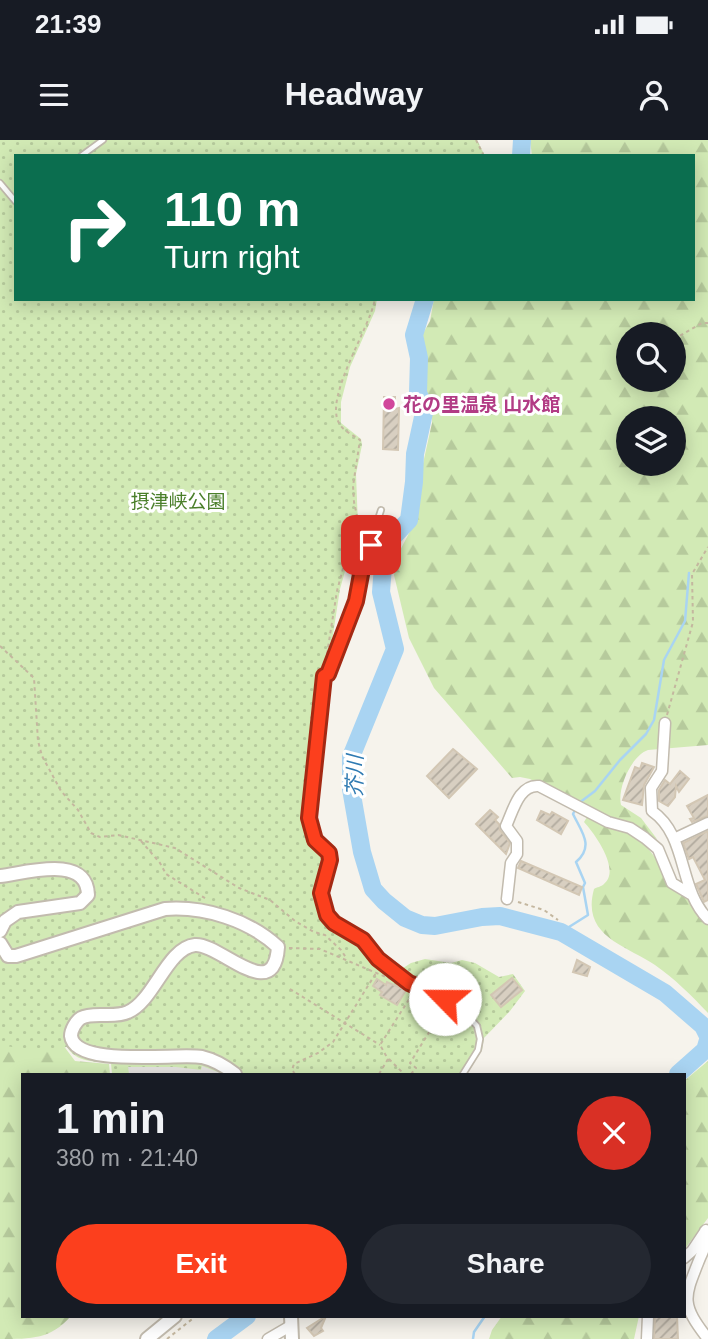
<!DOCTYPE html>
<meta charset="utf-8">
<style>
:root{--surface:#171b24;--page:#242831;--text:#f1f3f6;--muted:#9ea1a6;--accent:#fc3f1d}
body{margin:0;font-family:Arial,"Noto Sans JP",sans-serif;background:var(--page);color:var(--text);height:100vh;display:flex;flex-direction:column;font-size:26px;white-space:nowrap}
*{box-sizing:border-box;margin:0}
p{font-size:23px;color:var(--muted)}
.icon{flex:none;width:38px;height:38px;fill:none;stroke:currentColor;stroke-width:2;stroke-linecap:round;stroke-linejoin:round}
.map{position:relative;flex:1;overflow:hidden}
.side{position:absolute;left:21px;top:933px;width:665px;height:245px;display:flex;flex-direction:column;background:var(--surface);border-radius:0px;box-shadow:0 4px 18px #0003}
.side>*{flex:none}
.top-card{position:absolute;left:14px;top:14px;width:681px;height:147px;border-radius:0px;box-shadow:0 4px 18px #0003;background:#0b6e4f;color:#fff;overflow:hidden}
.tools{position:absolute;left:616px;top:182px;display:grid;gap:14px}
.tools a{display:grid;place-items:center;width:70px;height:70px;border-radius:50%;background:var(--surface);box-shadow:0 4px 18px #0003;font-size:35px}
.pin{position:absolute;display:grid;place-items:center;width:60px;height:60px;color:#fff;margin:-30px;border-radius:14px;box-shadow:0 4px 10px #0006}
.me{position:absolute;width:77px;margin:-38px;rotate:293deg;stroke-linejoin:round;filter:drop-shadow(0 0 5px #0008)}
.turn{display:flex;align-items:center;gap:24px;height:147px;padding:0 35px;font-size:32px}
.turn .icon{width:91px;height:91px;stroke-width:2.5}
.turn b{display:block;font-size:49px;line-height:60px}
.round{display:grid;place-items:center;flex:none;width:74px;height:74px;border-radius:37px;background:var(--page)}
.summary{display:flex;align-items:center;justify-content:space-between;height:119px;padding:0 35px}
h1{font-size:42px;font-weight:700;line-height:52px}
.primary-button{display:flex;gap:14px;margin-top:auto;padding:14px 35px}
.primary-button a{flex:1;height:80px;border-radius:42px;background:var(--accent);color:#fff;font-size:28px;font-weight:700;line-height:80px;text-align:center}
.primary-button a+a{background:var(--page);color:var(--text)}
.status{display:flex;justify-content:space-between;align-items:center;height:49px;padding:0 35px;background:var(--surface);direction:ltr}
.status svg{height:19px;fill:currentColor}
header{display:flex;justify-content:space-between;align-items:center;height:91px;padding:0 35px;background:var(--surface);font-size:32px;font-weight:700}
.map>svg:first-child{display:block}
</style>
<div class="status"><b>21:39</b><svg viewBox="0 0 49 12"><path d="M0 12V9h3v3zM5 12V6h3v6zM10 12V3h3v9zM15 12V0h3v12zM26 1h20v11H26zM47 4h2v5h-2z"/></svg></div>
<header><svg class="icon" aria-label="menu" viewBox="0 0 24 24"><path d="M4 6h16M4 12h16M4 18h16"/></svg>Headway<svg class="icon" aria-label="person" viewBox="0 0 24 24"><circle cx="12" cy="8" r="4"/><path d="M4 21q1-7 8-7t8 7"/></svg></header>
<div class="map">
<svg width="708" height="1199" viewBox="0 0 708 1199">
<defs>
<pattern id="forest-firs" width="22" height="20" patternUnits="userSpaceOnUse" patternTransform="scale(1.75)"><rect width="22" height="20" fill="#d2eab5"/><path d="M5 1l3.5 6h-7zM16 11l3.5 6h-7z" fill="#b6ca9c"/></pattern>
<pattern id="park-dots" width="8" height="8" patternUnits="userSpaceOnUse" patternTransform="scale(1.75)"><rect width="8" height="8" fill="#d2eab5"/><path d="M2 2h.1M6 6h.1" fill="none" stroke="#b6ca9c" stroke-width="1.8" stroke-linecap="round"/></pattern>
<pattern id="building-hatch" width="6" height="6" patternUnits="userSpaceOnUse" patternTransform="scale(1.75)"><rect width="6" height="6" fill="#d8cfc1"/><path d="M-1 1l2-2M0 6l6-6M5 7l2-2" fill="none" stroke="#b1aa9e"/></pattern>
</defs>
<rect width="100%" height="100%" fill="#f6f3ec"/>
<path fill="url(#forest-firs)" fill-rule="evenodd" d="M530,0H708V605L648,610C631,616 617,649 621,665L641,678L657,699L607,679L530,639L520,637L512,638L434,548L409,498L394,435L397,416L416,380L422,328L432,283V270L425,251L421,197L430,181L434,159H693V16H532ZM628,194H674V240H628ZM628,278H674V324H628Z
M587,677C606,684 628,690 643,702L708,785V873C692,856 675,839 655,825C625,805 581,796 594,749C597,747 601,747 604,744C621,730 595,694 584,682Z
M0,821L75,921L109,924L110,934H23V1176H71C51,1199 32,1199 0,1199Z
M708,921V1078L684,1110V941Z
M502,1176H639L634,1199H489L492,1190Z"/>
<path fill="url(#park-dots)" d="M0,0H477L485,16H16V159H377L375,171L350,227L341,262V283L361,299L362,305L356,334L358,385L340,449L328,527L311,678L315,694L333,714L324,758L327,772L349,787L365,792L381,818L400,830L411,823L425,819L451,823L462,820L475,823L499,837L513,834L525,851L510,871L484,898L482,910L467,934H112L111,923C94,921 77,923 67,907C44,910 23,911 0,904Z"/>
<path fill="#e5e3e0" d="M202,926L223,934H129L128,927H176L201,930Z"/>
<g fill="none" stroke-linecap="round" stroke-linejoin="round">
<path stroke="#a9d4f2" stroke-width="2.5" d="M579,663L595,651L620,620L646,594L654,580L664,520L685,481L689,433
M561,792L588,775L583,747L585,743L576,722C595,706 581,691 573,674L576,668
M473,1199L474,1192L485,1176"/>
<path stroke="#a9d4f2" stroke-width="18" d="M521,16L522,0
M425,159L414,195L419,218L418,253L425,268L415,314L414,342L409,380L392,398L383,426L381,452L395,509L351,617V649L362,712L373,749L384,761L405,778L422,785L435,786L482,777L500,776L561,792L665,853L703,886L708,896
M678,934L705,910L708,900
M216,1199L247,1176"/>
</g>
<path fill="url(#building-hatch)" stroke="#d3c7b4" stroke-width="2" d="M384,257H395V269L399,268L398,310L383,309Z
M453,609L477,629L449,658L427,636Z
M642,623L654,627L644,645L642,665L623,660L635,627L640,629Z
M680,631L689,639L679,652L676,646L675,657L668,666L659,661V650L665,640L670,644Z
M708,655V676L692,682L690,679L694,678L687,666Z
M490,670L498,677L495,680L499,684L500,690L510,703L506,714L476,684Z
M541,671L550,675L552,672L568,681L561,694L537,680Z
M708,691V760L704,762L696,744L705,740L693,717L689,719L683,703Z
M521,721L582,747L579,755L518,728Z
M577,820L590,827L587,836L573,832Z
M446,833L460,839L458,843L469,849L465,857L440,848Z
M512,838L522,850L501,867L491,855Z
M377,839L386,845L387,842L406,850L397,865L380,855L382,852L373,846Z
M326,1176L321,1188L323,1191L314,1196L307,1188Z
M655,1176H677L678,1199H654Z"/>
<g fill="none" stroke-linecap="round" stroke-linejoin="round">
<g stroke="#c2bbae" stroke-width="8">
<path id="service" d="M81,16L103,0
M0,43L16,62
M381,370L362,429L356,461L328,534L324,536L309,678L315,700L329,713L330,720L321,753L327,775L335,783L363,800L378,819L409,843L443,857L460,867L477,886L480,899L478,910L463,934"/>
</g>
<g stroke="#c2bbae" stroke-width="13">
<path id="minor" d="M665,583L662,631L651,648L652,671C688,696 678,749 708,779
M674,699L708,683
M507,759L511,723L517,714V701L506,686C513,671 519,644 539,646L608,682L630,688L645,698L658,709L672,743L692,755
M705,1091C707,1102 705,1107 700,1118C684,1158 680,1163 708,1199
M684,1118L692,1111L706,1090
M268,1199L292,1185
M647,1199L648,1176"/>
</g>
<g stroke="#c2bbae" stroke-width="16">
<path id="tertiary" d="M0,736C26,733 87,714 88,755L80,763L18,772L5,781L0,791
M0,803L8,816H16L165,769C204,766 249,780 278,807C274,866 220,803 195,805C167,808 154,861 128,872C122,875 115,875 107,875C99,875 88,874 81,878C76,881 71,890 71,896C75,928 178,913 202,917C215,920 225,926 235,934
M291,1176L292,1199
M147,1199L175,1176"/>
</g>
<path stroke="#c4b79f" stroke-width="2" stroke-dasharray="3.5 3.5" stroke-linecap="butt" d="M476,0L484,16
M674,199L702,183H708
M0,506L34,538L38,601L42,616L61,651L78,670L91,693L100,697L118,695L175,708L239,748L270,760L295,781L314,792L325,795L341,810L347,819
M327,514L337,451L357,376L354,362L353,346L360,300C353,295 342,290 339,283C324,257 370,188 375,159
M667,575L693,482L692,434L708,407
M141,701L160,723L166,734L208,760
M518,762L544,770L558,780
M289,808L320,809L393,840
M290,849L380,905
M389,919L404,934
M295,934L292,930L294,924L318,913L333,902L376,833
M379,934L388,919L380,905L413,853
M411,934L416,928L410,923L441,873V865
M167,1199L196,1176"/>
<use href="#service" stroke="#fff" stroke-width="4.5"/>
<use href="#minor" stroke="#fff" stroke-width="10"/>
<use href="#tertiary" stroke="#fff" stroke-width="12"/>
</g>
<g fill="none" stroke-linecap="round" stroke-linejoin="round">
<g stroke="#a42913" stroke-width="18">
<path id="route" d="M371,405L362,429L356,461L328,534L324,536L309,678L315,700L329,713L330,720L321,753L327,775L334,783L363,800L378,819L409,843L445,859"/>
</g>
<use href="#route" stroke="#fc3f1d" stroke-width="12"/>
</g>
<circle fill="#d1479c" stroke="#fff" stroke-width="2.5" cx="389" cy="264" r="7"/>
<g text-anchor="middle" stroke-width="6" stroke-linejoin="round" paint-order="stroke">
<g font-size="19" font-weight="bold" fill="#b23c85" stroke="#fff" text-anchor="start">
<text x="403" y="271">花の里温泉 山水館</text>
</g>
<g font-size="19" fill="#4a7f2a" stroke="#fff">
<text x="178" y="368">摂津峡公園</text>
</g>
<g font-size="21" font-style="italic" fill="#2e7ab2" stroke="#fff">
<text transform="translate(355 636) rotate(-89)" y="7">芥川</text>
</g>
</g>
</svg>
<div class="tools">
<a><svg class="icon" aria-label="search" viewBox="0 0 24 24"><circle cx="10" cy="10" r="6"/><path d="M15 15l6 6"/></svg></a>
<a><svg class="icon" aria-label="layers" viewBox="0 0 24 24"><path d="M12 4l9 5-9 5-9-5zM3 14l9 5 9-5"/></svg></a>
</div>
<div class="pin" style="left:371px;top:405px;background:#d93025"><svg class="icon" aria-label="arrive" viewBox="0 0 24 24"><path d="M6 21V4h12l-3 4 3 4H6"/></svg></div>
<svg class="me" style="left:445px;top:859px" viewBox="-20 -20 40 40"><circle r="19" fill="#fff"/><path d="M0-13L10 11 0 6-10 11z" fill="#fc3f1d"/></svg>
<div class="top-card">
<div class="turn"><svg class="icon" aria-label="right" viewBox="0 0 24 24"><path d="M7 20v-9h11M14 6l5 5-5 5"/></svg><div><b>110 m</b>Turn right</div></div>
</div>
<section class="side">
<div class="summary"><div><h1>1 min</h1><p>380 m · 21:40</p></div><a class="round" style="background:#d93025;color:#fff"><svg class="icon" aria-label="close" viewBox="0 0 24 24"><path d="M6 6l12 12M18 6L6 18"/></svg></a></div>
<div class="primary-button"><a>Exit</a><a>Share</a></div>
</section>
</div>
